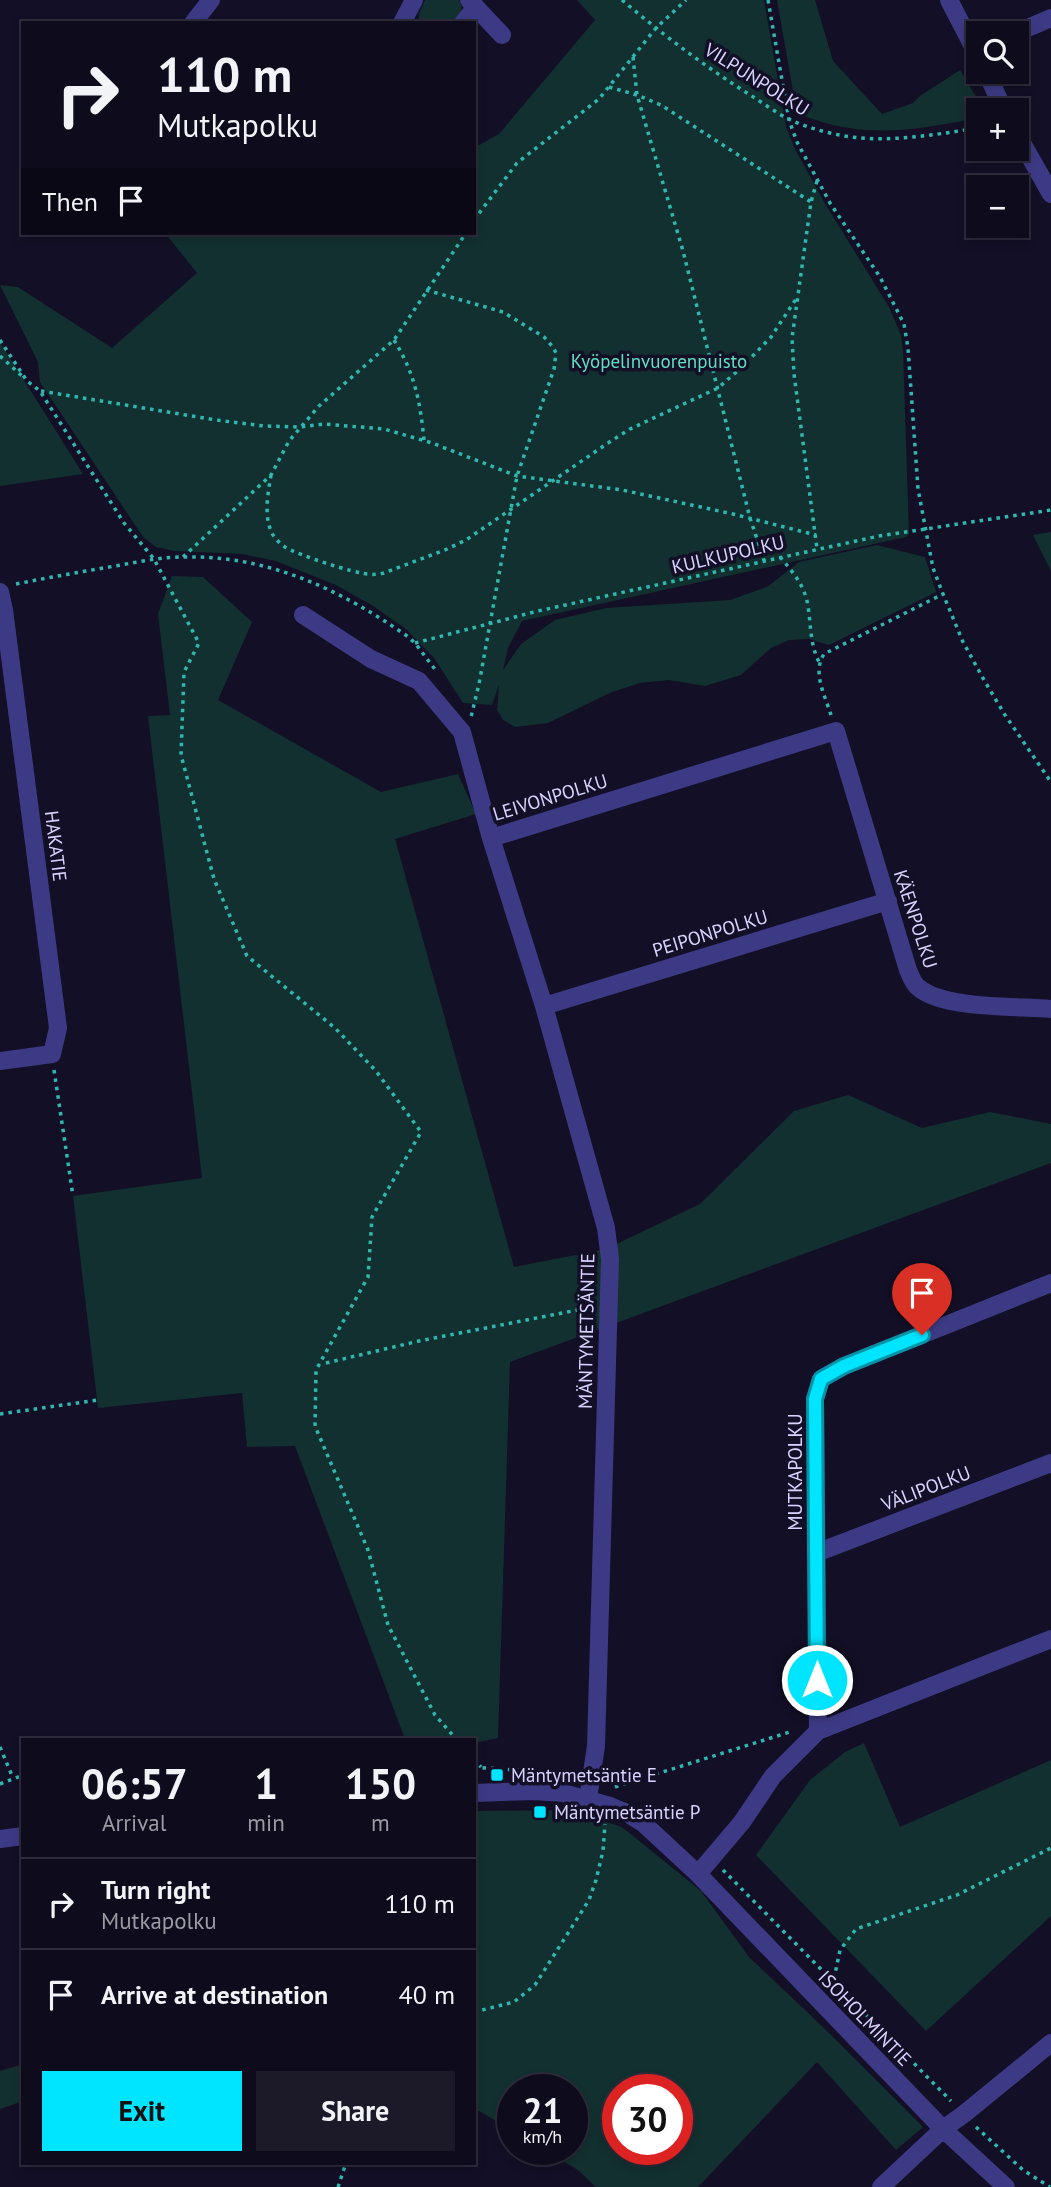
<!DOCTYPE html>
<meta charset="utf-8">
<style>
:root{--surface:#0e0b1c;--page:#1c1929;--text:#f1f3f6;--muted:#9b9ba3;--line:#2e2b3b;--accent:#00e5ff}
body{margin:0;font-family:"PT Sans",sans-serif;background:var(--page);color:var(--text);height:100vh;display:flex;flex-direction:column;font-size:26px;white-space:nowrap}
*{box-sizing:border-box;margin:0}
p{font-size:23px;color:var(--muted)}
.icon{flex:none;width:38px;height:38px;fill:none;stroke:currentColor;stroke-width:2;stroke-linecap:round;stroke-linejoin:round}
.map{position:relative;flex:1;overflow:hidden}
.sheet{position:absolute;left:21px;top:1738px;width:455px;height:427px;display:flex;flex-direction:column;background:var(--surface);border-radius:0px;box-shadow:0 4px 10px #0003,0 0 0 2px var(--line)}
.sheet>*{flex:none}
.top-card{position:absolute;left:21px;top:21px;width:455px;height:214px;border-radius:0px;box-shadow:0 4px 10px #0003,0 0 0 2px var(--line);background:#0e0b1c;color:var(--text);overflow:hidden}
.fabs{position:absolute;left:966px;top:21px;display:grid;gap:14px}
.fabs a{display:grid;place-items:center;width:63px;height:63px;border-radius:0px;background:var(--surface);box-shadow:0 4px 10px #0003,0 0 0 2px var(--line);font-size:35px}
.speed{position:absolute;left:497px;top:2074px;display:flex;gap:14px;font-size:35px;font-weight:700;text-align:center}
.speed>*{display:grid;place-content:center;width:91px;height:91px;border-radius:50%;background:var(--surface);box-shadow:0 4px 10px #0003,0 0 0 2px var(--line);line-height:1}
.speed small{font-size:18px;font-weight:400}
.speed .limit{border:10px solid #d22;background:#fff;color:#111}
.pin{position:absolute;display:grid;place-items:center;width:60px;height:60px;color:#fff;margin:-72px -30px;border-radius:50% 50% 50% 0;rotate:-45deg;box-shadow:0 0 7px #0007}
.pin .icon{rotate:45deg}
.me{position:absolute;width:77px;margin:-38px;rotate:0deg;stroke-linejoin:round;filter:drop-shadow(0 0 5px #0008)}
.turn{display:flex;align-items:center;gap:24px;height:147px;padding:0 21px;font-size:32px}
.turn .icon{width:91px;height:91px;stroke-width:2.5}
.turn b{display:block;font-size:49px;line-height:60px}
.then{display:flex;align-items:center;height:66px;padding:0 21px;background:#0003;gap:14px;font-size:26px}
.eta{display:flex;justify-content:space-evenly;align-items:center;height:119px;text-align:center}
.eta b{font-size:42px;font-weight:700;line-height:49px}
.button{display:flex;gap:14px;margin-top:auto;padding:14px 21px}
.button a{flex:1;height:80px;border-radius:0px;background:var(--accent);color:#111;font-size:28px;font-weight:700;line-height:80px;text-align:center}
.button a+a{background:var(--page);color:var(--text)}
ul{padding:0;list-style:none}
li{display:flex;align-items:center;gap:21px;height:91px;padding:0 21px;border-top:2px solid var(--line)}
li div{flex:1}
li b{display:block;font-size:26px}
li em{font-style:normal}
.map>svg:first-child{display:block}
</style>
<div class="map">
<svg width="1051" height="2187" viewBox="0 0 1051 2187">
<rect width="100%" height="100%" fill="#130f26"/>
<path fill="#12302f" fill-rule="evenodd" d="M425,0H459C464,8 461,15 456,23H418L419,14Z
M577,0H764L786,127L795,149L824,202L889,307L901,335L903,351L909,534L906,537L522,621L508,648L503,670L521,644L555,620L606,608L730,600L767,587L799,562L877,545L925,557L936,592L829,645L809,639L789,640L771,648L741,675L705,686L669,680L640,683L612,692L548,723L515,727L503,720L497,710L499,685L492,705L463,703L434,658L406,629L373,606L336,585L276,561L242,554L174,551L156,547L143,537L40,382L38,362L0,285L18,287L112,348L197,273L165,233H474V148L499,134L595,20Z
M777,0H815L833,61L882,114L913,103L920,96L960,70L984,110H978V118C936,126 892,135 849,128C831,126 814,119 797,114Z
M0,342L83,474L0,486Z
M1051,532V571L1033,535Z
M172,576L203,577L252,622L218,700L381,792L458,774L476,814L395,839L514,1267L606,1249L700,1204L794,1111L848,1095L922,1128L990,1112L1051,1124V1163L510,1362L498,1738L474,1743V1740L405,1739L295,1446L247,1447L242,1393L98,1408L73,1196L202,1178L148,716L170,715L158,614Z
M864,1743L900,1827L1051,1760V1916L926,2031L756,1855L810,1780L845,1752Z
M569,1810L622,1827L701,1891L749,1957L825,2029L923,2127L896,2150L817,2062L698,2187H596L578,2170L543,2149H572V2090H513V2131L474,2108V1811ZM618,2090H677V2149H618Z
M23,2064V2101L0,2109V2071Z"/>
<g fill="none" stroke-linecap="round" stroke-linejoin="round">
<path stroke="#2fb8b0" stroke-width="3.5" stroke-dasharray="3.5 5" stroke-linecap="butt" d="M622,0C662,34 703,65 747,93C762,102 777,114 793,121C814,130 838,136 861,138C900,141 939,134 978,128
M768,0L789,120L797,142L830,203L880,277L904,324L908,348L918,489L933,568L943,594L963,642L984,680L1005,715L1051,782
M633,57L637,95L683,251L750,518L764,560
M609,87L637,95L661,105L811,202
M817,181L811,202L792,338L794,374L817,549
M474,220L517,163L599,99L656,28L686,0
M426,290L503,312L544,337L553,347L556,353L554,369L517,476L479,684L471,717
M0,340L27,381L40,391L124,523L154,559L199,643L184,672L181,755L214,879L247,956L335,1028L376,1071L421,1132L372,1217L368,1277L316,1370L315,1426L368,1550L388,1625L435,1715L457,1740
M394,340C415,374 420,401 424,440
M0,356L22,376
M41,391L216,420L264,426L300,427L324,424L384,429L432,443L517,476L622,490L733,514L816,535
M271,475C268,494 263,517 273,535C276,539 280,544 285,547C298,555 353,573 368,574C374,575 379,574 384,573L445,550L466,540L608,443L630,429L718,388L741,368L771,337L798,296
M183,557L271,475L289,441L319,406L394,340L466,233
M780,557C793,572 805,586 808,606C811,626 810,644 819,662
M16,584C51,577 86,571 121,565C142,561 163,557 184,557C268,555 341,590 407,636L415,643L437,672
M415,643L538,611L879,536L1051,510
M831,715C825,695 812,673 824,654L943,594
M54,1070L73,1196
M326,1363L419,1341L593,1307
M0,1414L98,1400
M0,1747L13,1778
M474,1759L481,1767
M474,1767L540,1772
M0,1784L23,1775
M615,1787L793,1731
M723,1870L951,2101
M834,1979L840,1950L856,1929L957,1895L1051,1848
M474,2012L514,2002L535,1985L589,1900L596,1880L603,1851L605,1824
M976,2127L1023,2170L1050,2187
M338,2187L346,2163"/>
<path stroke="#3d3a85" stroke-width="18" d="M469,0L502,35
M949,0L978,56
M193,23L211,0
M402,23L414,0
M463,23L476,7
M1016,33L1051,18
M986,72L1004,110
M1017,134L1051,194
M0,592L4,610L58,1028L52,1054L0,1061
M303,615L371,659L419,681L462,732L491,838L836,731L908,970C911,976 913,984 919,988C944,1009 1017,1006 1051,1009
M491,838L544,1006L606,1228L610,1259L596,1746L588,1799
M544,1006L888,901
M816,1553L1051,1463
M818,1731L815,1399L821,1379L844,1366L1051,1283
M474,1793L534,1791L563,1793L610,1806L627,1813L643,1823L698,1874L943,2129L1006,2187
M0,1839L23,1836
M698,1874L742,1822L773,1776L818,1731L1051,1639
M881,2187L943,2129L964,2114L1051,2043"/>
</g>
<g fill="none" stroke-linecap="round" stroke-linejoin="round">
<g stroke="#0095a6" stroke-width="18">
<path id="route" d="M817,1680L815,1399L821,1379L844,1366L922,1335"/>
</g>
<use href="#route" stroke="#00e5ff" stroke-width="12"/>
</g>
<g fill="#00e5ff" stroke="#130f26" stroke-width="2.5">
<rect x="490" y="1768" width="14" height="14" rx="3.5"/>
<rect x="533" y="1805" width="14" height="14" rx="3.5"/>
</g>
<g text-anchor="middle" stroke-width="7" stroke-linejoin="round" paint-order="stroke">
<g font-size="19" fill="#d9d4ff" stroke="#130f26">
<text transform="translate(757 79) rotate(32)" y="7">VILPUNPOLKU</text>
<text transform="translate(728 554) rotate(-13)" y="7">KULKUPOLKU</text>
<text transform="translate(550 797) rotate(-17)" y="7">LEIVONPOLKU</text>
<text transform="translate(56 846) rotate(83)" y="7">HAKATIE</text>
<text transform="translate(916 919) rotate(72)" y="7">KÄENPOLKU</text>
<text transform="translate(710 933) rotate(-17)" y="7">PEIPONPOLKU</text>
<text transform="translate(586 1331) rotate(-89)" y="7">MÄNTYMETSÄNTIE</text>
<text transform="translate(795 1472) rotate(-90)" y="7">MUTKAPOLKU</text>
<text transform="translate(926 1488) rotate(-21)" y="7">VÄLIPOLKU</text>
<text transform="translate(865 2018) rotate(46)" y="7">ISOHOLMINTIE</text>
</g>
<g font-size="19" fill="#5fe0c0" stroke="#130f26">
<text x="659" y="368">Kyöpelinvuorenpuisto</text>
</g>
<g font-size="19" fill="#d9d4ff" stroke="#130f26" text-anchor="start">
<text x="511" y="1782">Mäntymetsäntie E</text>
<text x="554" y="1819">Mäntymetsäntie P</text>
</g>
</g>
</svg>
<div class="fabs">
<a><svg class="icon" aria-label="search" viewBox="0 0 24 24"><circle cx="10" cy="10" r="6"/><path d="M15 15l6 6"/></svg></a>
<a>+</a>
<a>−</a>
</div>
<div class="speed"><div>21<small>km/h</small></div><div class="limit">30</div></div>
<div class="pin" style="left:922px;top:1335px;background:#d93025"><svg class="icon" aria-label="arrive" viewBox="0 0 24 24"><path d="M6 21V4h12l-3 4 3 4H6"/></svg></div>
<svg class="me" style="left:817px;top:1680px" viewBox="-20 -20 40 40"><circle r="17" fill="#00e5ff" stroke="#fff" stroke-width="3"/><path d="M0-11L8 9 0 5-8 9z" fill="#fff"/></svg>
<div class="top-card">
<div class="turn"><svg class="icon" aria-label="right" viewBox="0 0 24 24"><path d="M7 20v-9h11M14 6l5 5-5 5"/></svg><div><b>110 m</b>Mutkapolku</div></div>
<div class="then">Then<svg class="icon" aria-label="arrive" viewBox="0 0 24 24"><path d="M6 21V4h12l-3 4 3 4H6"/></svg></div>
</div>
<section class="sheet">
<div class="eta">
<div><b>06:57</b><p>Arrival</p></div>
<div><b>1</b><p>min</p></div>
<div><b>150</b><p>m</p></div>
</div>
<ul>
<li><svg class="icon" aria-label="right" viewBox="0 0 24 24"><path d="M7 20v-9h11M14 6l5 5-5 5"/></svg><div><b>Turn right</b><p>Mutkapolku</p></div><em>110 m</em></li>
<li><svg class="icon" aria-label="arrive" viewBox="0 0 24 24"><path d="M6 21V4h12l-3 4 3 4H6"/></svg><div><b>Arrive at destination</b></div><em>40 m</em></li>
</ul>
<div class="button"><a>Exit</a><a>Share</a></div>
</section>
</div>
